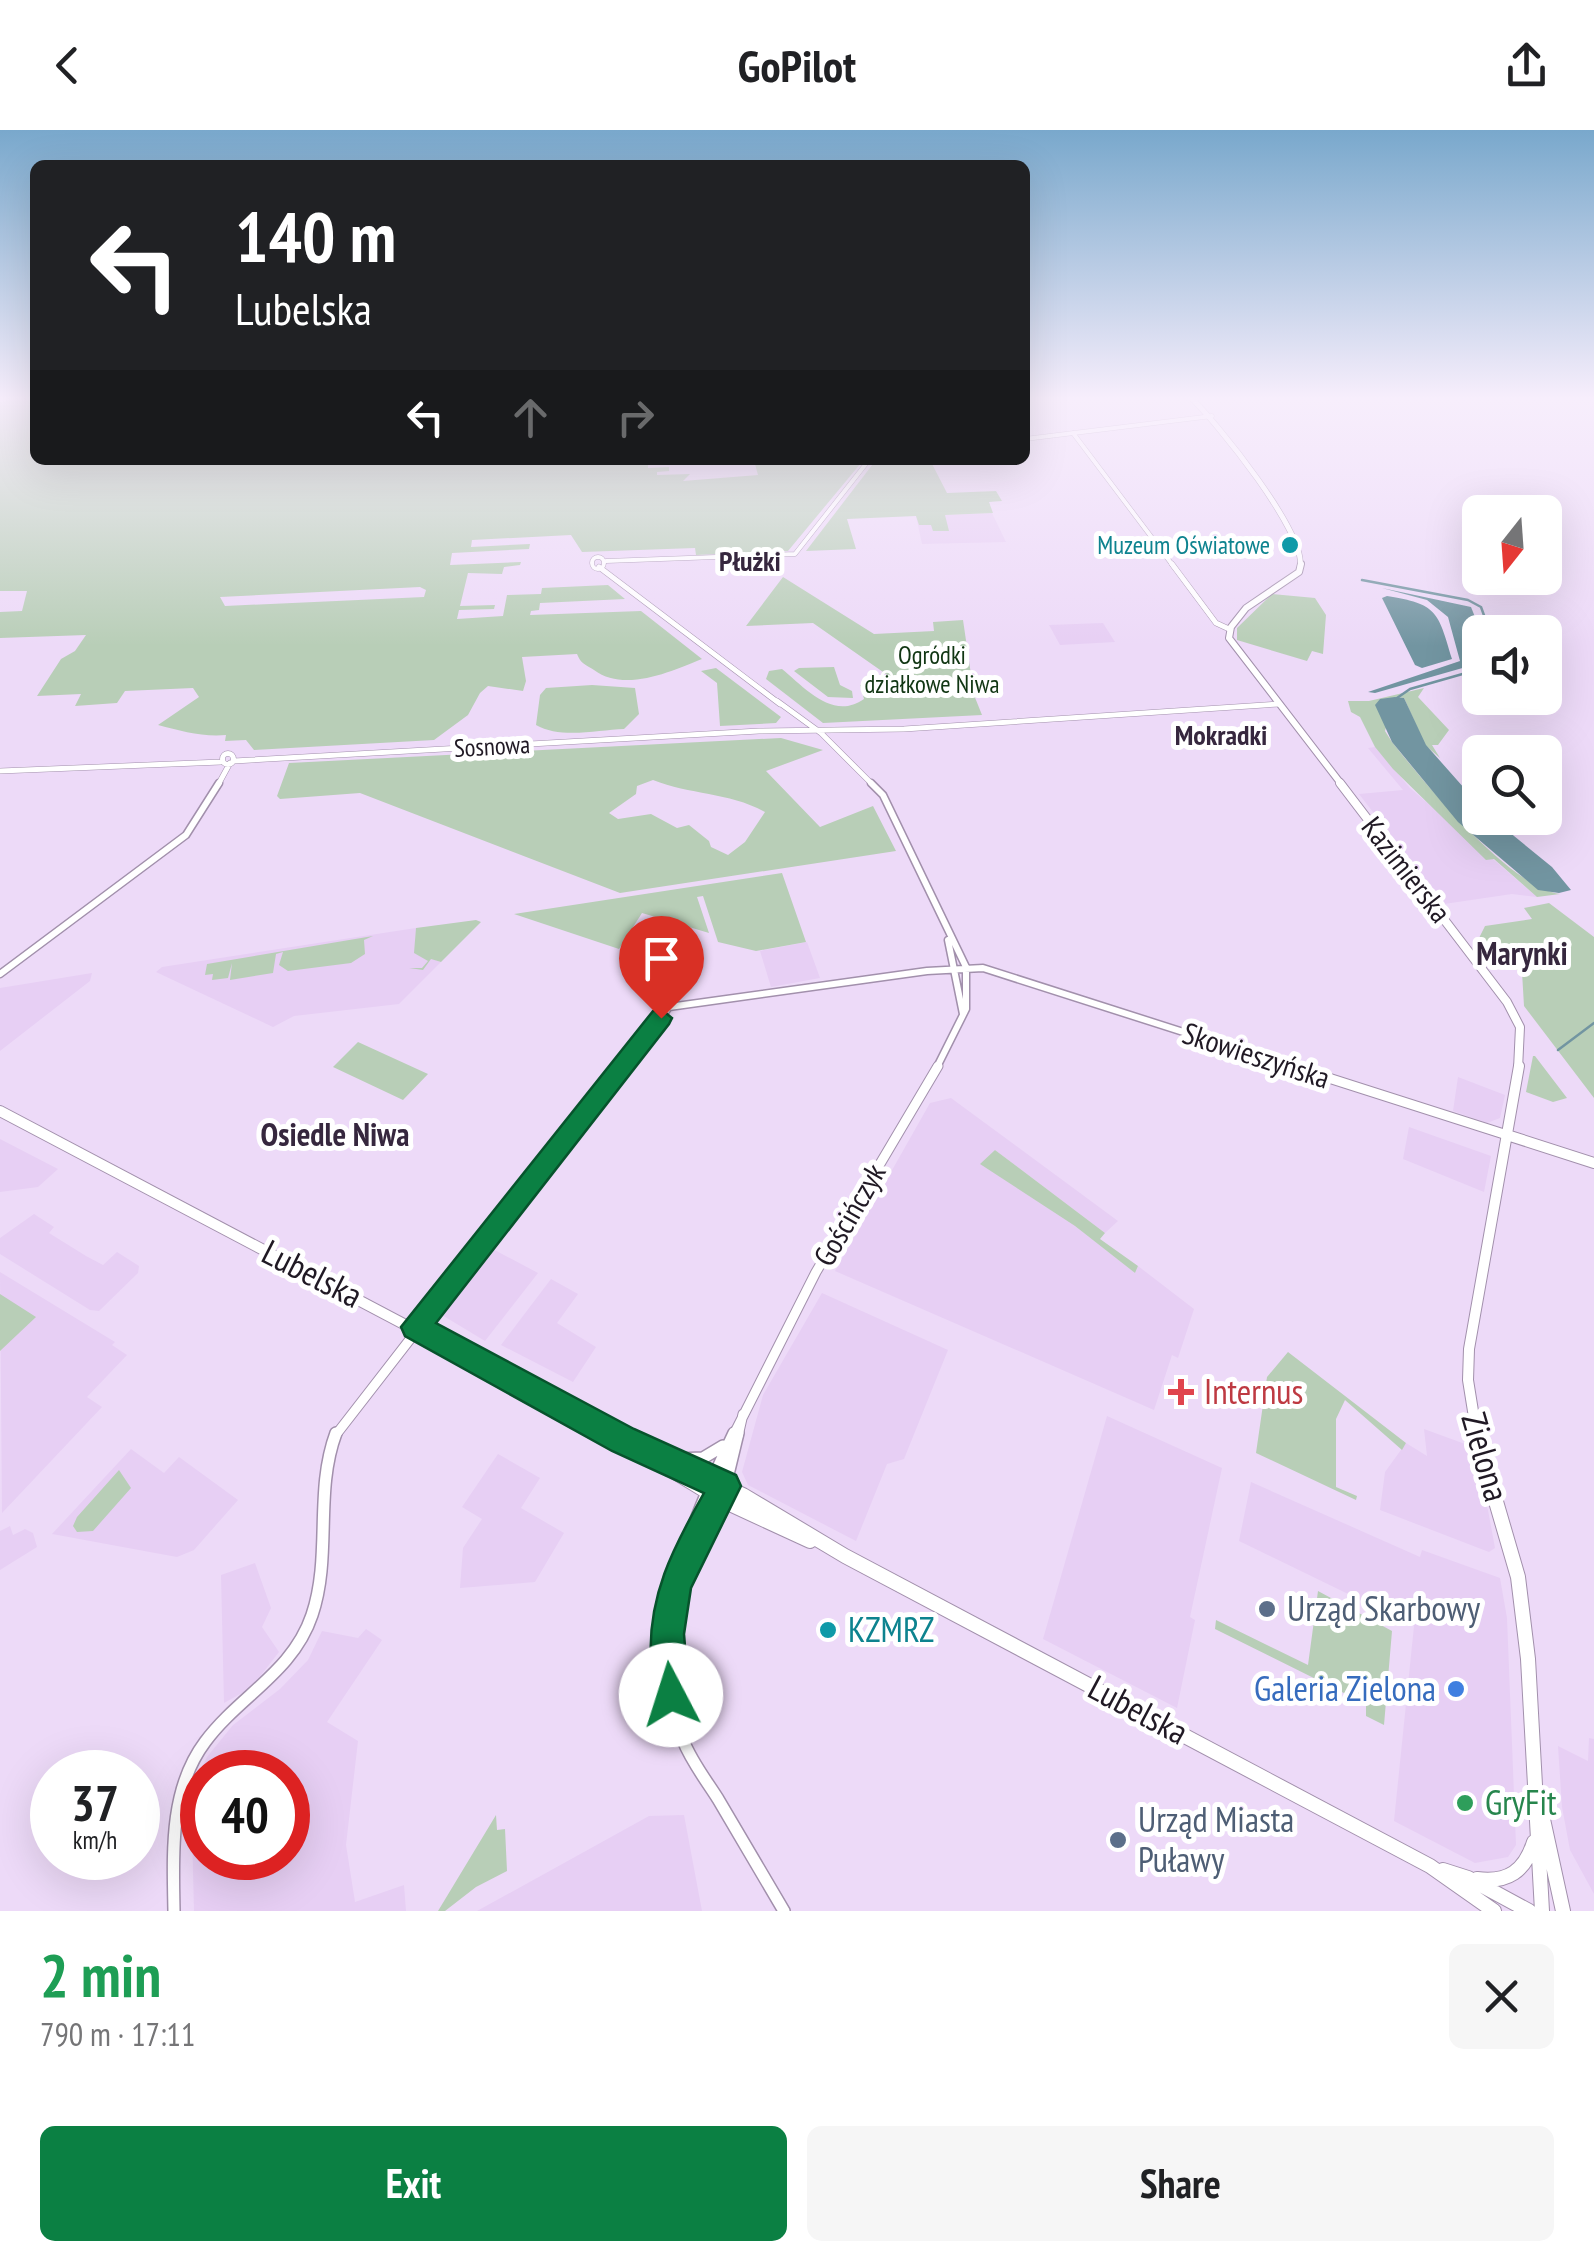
<!DOCTYPE html>
<meta charset="utf-8">
<style>
:root{--surface:#fff;--page:#f6f6f6;--text:#202124;--muted:#757577;--accent:#0b8043}
body{margin:0;font-family:"PT Sans Narrow",sans-serif;background:var(--page);color:var(--text);height:100vh;display:flex;flex-direction:column;font-size:38px;white-space:nowrap}
*{box-sizing:border-box;margin:0}
p{font-size:32px;color:var(--muted)}
.icon{flex:none;width:55px;height:55px;fill:none;stroke:currentColor;stroke-width:2;stroke-linecap:round;stroke-linejoin:round}
.map{position:relative;height:1781px;overflow:hidden}
.side{display:flex;flex-direction:column;background:var(--surface);flex:1}
.side>*{flex:none}
.top-card{position:absolute;left:30px;top:30px;width:1000px;height:305px;border-radius:15px;box-shadow:0 10px 40px #0002;background:#202124;color:#fff;overflow:hidden}
.needle{width:65px;rotate:197deg}
.fabs{position:absolute;left:1462px;top:365px;display:grid;gap:20px}
.fabs a{display:grid;place-items:center;width:100px;height:100px;border-radius:15px;background:var(--surface);box-shadow:0 10px 40px #0002;font-size:50px}
.speed{position:absolute;left:30px;top:1620px;display:flex;gap:20px;font-size:50px;font-weight:700;text-align:center}
.speed>*{display:grid;place-content:center;width:130px;height:130px;border-radius:50%;background:var(--surface);box-shadow:0 10px 40px #0002;line-height:1}
.speed small{font-size:25px;font-weight:400}
.speed .limit{border:15px solid #d22;background:#fff;color:#111}
.pin{position:absolute;display:grid;place-items:center;width:85px;height:85px;color:#fff;margin:-102px -42px;border-radius:50% 50% 50% 0;rotate:-45deg;box-shadow:0 0 10px #0007}
.pin .icon{rotate:45deg}
.me{position:absolute;width:110px;margin:-55px;rotate:355deg;stroke-linejoin:round;filter:drop-shadow(0 0 8px #0008)}
.turn{display:flex;align-items:center;gap:35px;height:210px;padding:0 40px;font-size:45px}
.turn .icon{width:130px;height:130px;stroke-width:2.5}
.turn b{display:block;font-size:70px;line-height:85px}
.lanes{display:flex;align-items:center;height:95px;padding:0 40px;background:#0003;justify-content:center;gap:50px;direction:ltr}
.lanes .off{opacity:.35}
.round{display:grid;place-items:center;flex:none;width:105px;height:105px;border-radius:15px;background:var(--page)}
.summary{display:flex;align-items:center;justify-content:space-between;height:170px;padding:0 40px}
h1{font-size:60px;font-weight:800;line-height:75px;color:#1e9e55}
.cta{display:flex;gap:20px;margin-top:auto;padding:20px 40px}
.cta a{flex:1;height:115px;border-radius:15px;background:var(--accent);color:#fff;font-size:40px;font-weight:800;line-height:115px;text-align:center}
.cta a+a{background:var(--page);color:var(--text)}
header{display:flex;justify-content:space-between;align-items:center;height:130px;padding:0 40px;background:var(--surface);font-size:45px;font-weight:800}
.map>svg:first-child{display:block}
</style>
<header><svg class="icon" aria-label="back" viewBox="0 0 24 24"><path d="M15 5l-7 7 7 7"/></svg>GoPilot<svg class="icon" aria-label="share" viewBox="0 0 24 24"><path d="M12 15V3M7 8l5-5 5 5M5 13v7h14v-7"/></svg></header>
<div class="map">
<svg width="1594" height="1781" viewBox="0 0 1594 1781">
<rect width="100%" height="100%" fill="#eddaf8"/>
<path fill="#e7cff4" fill-rule="evenodd" d="M992,383L1006,412L922,414L916,386Z
M1103,493L1115,512L1060,515L1049,495Z
M1375,617L1410,658L1537,767L1512,764L1444,774L1359,664L1403,660L1368,618Z
M416,798L415,823L441,832L399,874L294,886L273,897L156,842L162,837Z
M807,812L820,848L771,857L760,821Z
M92,843L90,851L0,921V858Z
M1458,947L1505,965L1500,988L1487,993L1453,981Z
M951,968L1118,1091L1105,1103L995,1020L981,1034L1075,1096L1135,1143L1138,1136L1194,1179L1178,1228L1172,1225L1154,1280L835,1141L930,973Z
M1409,997L1491,1026L1484,1062L1403,1029Z
M0,1009L58,1039L38,1057L0,1062Z
M34,1084L54,1097L49,1103L86,1126L103,1135L117,1122L139,1136L138,1143L99,1181L90,1180L0,1124V1108Z
M489,1117L538,1143L485,1211L437,1182Z
M0,1142L115,1212L112,1215L127,1225L87,1267L102,1277L2,1383Z
M551,1149L578,1164L557,1193L596,1217L573,1252L501,1215Z
M822,1163L948,1220L904,1329L887,1334L856,1411L748,1355L742,1342L763,1265Z
M1107,1286L1222,1338L1190,1487L1195,1490L1177,1578L1043,1509Z
M1424,1299L1465,1314L1488,1380L1495,1418L1489,1422L1380,1380L1385,1342L1406,1313L1427,1326Z
M131,1319L164,1343L179,1327L238,1370L194,1420L177,1427L52,1404Z
M498,1324L540,1348L521,1378L564,1403L535,1452L460,1458L463,1418L482,1389L462,1377Z
M1251,1352L1420,1427L1422,1420L1500,1448L1507,1488L1516,1715L1508,1727L1475,1733L1394,1691L1414,1496L1239,1411Z
M10,1396L13,1405L25,1399L33,1403L37,1417L0,1440V1401Z
M255,1433L271,1478L262,1497L279,1522L251,1558L224,1573L221,1445Z
M366,1499L382,1510L327,1592L358,1611L346,1715L355,1772L404,1755L406,1781H194L191,1659L207,1627L233,1595L280,1559L308,1530L322,1501L358,1508ZM202,1642H288V1728H202Z
M1589,1608L1594,1609V1764L1570,1720L1562,1677L1558,1616L1588,1631Z
M684,1685L702,1781H477L649,1686Z"/>
<path fill="#b8ceb7" fill-rule="evenodd" d="M0,267H35V330H688L648,334V338L669,337V341L657,342V345L690,344L683,351L758,345L755,334H732L731,330H722L861,333L788,421L696,425L695,418L582,422L571,405L472,410L471,417L530,414L529,419L452,423L450,435L521,432L520,435L504,437L502,444L468,443L460,476L495,475L494,479L459,480L457,489L503,486L507,465L541,464L542,458L608,455L625,469L540,473L539,480L531,481L530,485L641,481L702,529C672,541 625,563 594,540C585,534 581,534 577,524L522,527L526,551L523,561L488,556L480,563L468,585L434,610L254,620L246,610L225,611L226,605C202,607 181,601 158,595L199,567L193,558L125,561L117,573L75,576L81,564L37,566L61,529L75,521L86,505L0,508V482L22,481L27,461H0V272L7,271ZM420,457L426,460L424,467L225,476L220,467Z
M876,330H930L947,363L996,361L1002,371L989,372L993,383L945,385L949,401H933L931,395H919L916,386L847,389L856,419L806,421Z
M783,447L874,504L934,501L933,492L963,490L974,565L982,585L823,593L766,549L769,541L782,539C805,558 833,591 864,569L860,555L893,549L813,493L746,496Z
M1272,464L1315,468L1326,485L1323,524L1312,521L1307,531L1237,510V498Z
M834,537L840,555L852,561L853,568L828,567L794,541L799,538Z
M716,538L781,587L776,593L720,596L717,553L701,541Z
M592,555L635,558L639,584L624,599C598,600 560,609 536,595L540,565L546,558Z
M1424,558L1418,567L1449,600L1438,615H1432L1440,628L1425,615L1404,568L1395,567L1385,601L1392,612C1425,653 1508,756 1560,764L1537,767L1494,729L1486,730L1393,639L1375,617L1360,587L1351,582L1348,571H1369Z
M781,608L823,620L766,641L820,697L873,676L896,721L620,763L360,663L280,669L277,666L289,633ZM653,650C690,665 729,662 765,682L745,712L728,725L711,717L709,711L689,695L677,698L651,684L618,689L609,683L636,664L637,656Z
M782,743L806,812L756,821L718,812L703,766L697,767L709,803L642,783L619,819L514,784Z
M1549,773L1594,807V968L1524,876L1522,842L1492,830L1478,810L1485,796L1532,789L1524,778Z
M476,790L481,792L441,832L431,829L423,840L409,838H422L428,831L414,823L416,798Z
M373,806L364,810L365,824L351,833L288,841L279,835L283,822L276,824L273,843L230,850L232,833L228,848L212,850L213,844L205,845L207,834Z
M358,912L428,944L403,970L333,937Z
M1533,926H1535L1567,968L1553,972L1526,962Z
M995,1020L1105,1103L1100,1109L1138,1136L1135,1143L1075,1096L980,1034Z
M0,1164L36,1187L0,1221Z
M1288,1222L1406,1313L1402,1320L1345,1270L1336,1289V1357L1357,1366L1356,1370L1256,1323L1267,1247Z
M119,1340L131,1358L93,1401L77,1402L73,1396L77,1387Z
M1318,1461L1392,1501L1384,1595L1366,1586V1574L1215,1499L1216,1490L1308,1535Z
M496,1685L497,1700L505,1699L507,1741L476,1757L445,1781H438Z"/>
<path fill="#7295a1" d="M1382,458L1471,477L1481,502L1480,533L1375,563L1368,562L1460,531L1448,487L1427,470Z
M1387,466C1437,474 1438,481 1452,529L1422,538L1415,535L1382,468Z
M1395,567L1404,568L1426,615L1480,676V688H1492L1552,737L1571,760L1559,763L1538,760L1458,692L1392,612L1375,575L1380,569Z"/>
<g fill="none" stroke-linecap="round" stroke-linejoin="round">
<path stroke="#7295a1" stroke-width="2.5" d="M1362,450L1468,470L1481,477L1490,502
M1397,568L1410,559L1480,539
M1558,920L1594,893"/>
<g stroke="#a290ac" stroke-width="5">
<path id="minor-far4" d="M1073,303L1174,437
M1025,309L1212,286
M592 433a6 6 0 1 1 12 0a6 6 0 1 1-12 0Z
M606,431L795,424L869,330"/>
</g>
<g stroke="#a290ac" stroke-width="6">
<path id="minor-far3" d="M1172,434L1216,493L1229,499
M599,437L780,574
M777,571L821,603L873,655
M904,599L1279,574
M222.5 629a5.5 5.5 0 1 1 11 0a5.5 5.5 0 1 1-11 0Z
M234,631L759,601L904,599
M0,641L221,632
M218,655L230,633"/>
</g>
<g stroke="#a290ac" stroke-width="9">
<path id="minor-far2" d="M871,653L883,665L966,837V879L936,939
M948,810L963,884
M0,844L186,705L219,653
M621,939L669,877L927,841L983,838L1299,939"/>
</g>
<g stroke="#a290ac" stroke-width="11">
<path id="minor-far1" d="M1291,936L1507,1005
M335,1306L622,936
M733,1306L816,1142L938,936
M738,1306L743,1284"/>
</g>
<g stroke="#a290ac" stroke-width="14">
<path id="minor" d="M734,1303C689,1399 641,1503 683,1610C691,1631 706,1650 718,1669C740,1707 762,1744 784,1781
M676,1329L703,1328L723,1316
M725,1357L738,1303
M686,1426L719,1369
M174,1781C173,1724 169,1660 205,1612C239,1566 293,1542 312,1485C332,1426 314,1362 336,1303"/>
</g>
<g stroke="#a290ac" stroke-width="6">
<path id="major-far4" d="M1190,267C1216,291 1307,404 1300,437"/>
</g>
<g stroke="#a290ac" stroke-width="8">
<path id="major-far3" d="M1301,434L1299,442L1246,478L1231,497L1229,508L1342,655"/>
</g>
<g stroke="#a290ac" stroke-width="10">
<path id="major-far2" d="M1340,653L1507,872L1520,897L1518,939"/>
</g>
<g stroke="#a290ac" stroke-width="12">
<path id="major-far1" d="M0,981L616,1306
M1507,1005L1594,1033
M1477,1306L1468,1250L1469,1219L1519,936"/>
</g>
<g stroke="#a290ac" stroke-width="16">
<path id="major" d="M611,1303L625,1311
M1476,1303L1518,1447L1528,1529L1542,1781
M623,1310L743,1365L845,1426L1430,1736L1494,1781
M647,1325L719,1369L810,1411
M1539,1671L1563,1781
M1443,1740L1468,1748L1529,1781
M1477,1749C1508,1753 1525,1741 1534,1712"/>
</g>
<use href="#minor-far4" stroke="#fff" stroke-width="4"/>
<use href="#minor-far3" stroke="#fff" stroke-width="5"/>
<use href="#minor-far2" stroke="#fff" stroke-width="6"/>
<use href="#minor-far1" stroke="#fff" stroke-width="9"/>
<use href="#minor" stroke="#fff" stroke-width="11"/>
<use href="#major-far4" stroke="#fff" stroke-width="5"/>
<use href="#major-far3" stroke="#fff" stroke-width="6"/>
<use href="#major-far2" stroke="#fff" stroke-width="8"/>
<use href="#major-far1" stroke="#fff" stroke-width="10"/>
<use href="#major" stroke="#fff" stroke-width="14"/>
</g>
<linearGradient id="sky" x2="0" y2="1"><stop stop-color="#79a8cc"/><stop offset="0.52" stop-color="#f7eefc"/><stop offset="1" stop-color="#f7eefc" stop-opacity="0"/></linearGradient>
<rect width="1594" height="516" fill="url(#sky)"/>
<path fill="#0b8043" stroke="#07532c" stroke-width="2.5" d="M661,879L672,888L669,894L436,1193L634,1299L736,1345L741,1356L691,1458L684,1504L689,1565L683,1578L671,1583L658,1578C652,1563 652,1548 651,1532C647,1467 673,1418 704,1363L612,1321L405,1206L401,1197L653,881Z"/>
<g fill="#0f9aa8" stroke="#fff" stroke-width="4">
<circle cx="1290" cy="415" r="10"/>
<circle cx="828" cy="1500" r="10"/>
</g>
<path fill="#e0444e" stroke="#fff" stroke-width="4" d="M1176 1247h10v10h10v10h-10v10h-10v-10h-10v-10h10z"/>
<g fill="#5c6f8a" stroke="#fff" stroke-width="4">
<circle cx="1267" cy="1479" r="10"/>
<circle cx="1118" cy="1710" r="10"/>
</g>
<circle fill="#3f7fe0" stroke="#fff" stroke-width="4" cx="1456" cy="1559" r="10"/>
<circle fill="#2e9e5b" stroke="#fff" stroke-width="4" cx="1465" cy="1673" r="10"/>
<g text-anchor="middle" stroke-width="10" stroke-linejoin="round" paint-order="stroke">
<g font-size="25" fill="#0d838f" stroke="#fff" text-anchor="end">
<text x="1270" y="424">Muzeum Oświatowe</text>
</g>
<g font-size="25" fill="#113613" stroke="#fff">
<text x="932" y="534">Ogródki<tspan x="932" dy="29">działkowe Niwa</tspan></text>
</g>
<g font-size="25" fill="#201924" stroke="#fff">
<text transform="translate(492 616) rotate(-3)" y="9">Sosnowa</text>
</g>
<g font-size="28" font-weight="bold" fill="#36273e" stroke="#fff">
<text x="750" y="441">Płużki</text>
<text x="1221" y="615">Mokradki</text>
</g>
<g font-size="30" fill="#201924" stroke="#fff">
<text transform="translate(1406 740) rotate(52)" y="10">Kazimierska</text>
<text transform="translate(1256 926) rotate(18)" y="10">Skowieszyńska</text>
<text transform="translate(850 1085) rotate(-60)" y="10">Gościńczyk</text>
</g>
<g font-size="32" font-weight="bold" fill="#36273e" stroke="#fff">
<text x="1522" y="835">Marynki</text>
<text x="335" y="1016">Osiedle Niwa</text>
</g>
<g font-size="35" fill="#201924" stroke="#fff">
<text transform="translate(312 1144) rotate(27)" y="12">Lubelska</text>
<text transform="translate(1485 1327) rotate(74)" y="12">Zielona</text>
<text transform="translate(1138 1580) rotate(28)" y="12">Lubelska</text>
</g>
<g font-size="35" fill="#be3a42" stroke="#fff" text-anchor="start">
<text x="1204" y="1274">Internus</text>
</g>
<g font-size="35" fill="#4e5e75" stroke="#fff" text-anchor="start">
<text x="1287" y="1491">Urząd Skarbowy</text>
<text x="1138" y="1702">Urząd Miasta<tspan x="1138" dy="40">Puławy</tspan></text>
</g>
<g font-size="35" fill="#0d838f" stroke="#fff" text-anchor="start">
<text x="848" y="1512">KZMRZ</text>
</g>
<g font-size="35" fill="#366cbe" stroke="#fff" text-anchor="end">
<text x="1436" y="1571">Galeria Zielona</text>
</g>
<g font-size="35" fill="#27864d" stroke="#fff" text-anchor="start">
<text x="1485" y="1685">GryFit</text>
</g>
</g>
</svg>
<div class="fabs">
<a><svg class="needle" viewBox="-14 -14 28 28"><path d="M0-13l5 13h-10z" fill="#e53935"/><path d="M0 13l5-13h-10z" fill="#757577"/></svg></a>
<a><svg class="icon" aria-label="sound" viewBox="0 0 24 24"><path d="M4 9h4l5-4v14l-5-4H4zM17 9q2 3 0 6"/></svg></a>
<a><svg class="icon" aria-label="search" viewBox="0 0 24 24"><circle cx="10" cy="10" r="6"/><path d="M15 15l6 6"/></svg></a>
</div>
<div class="speed"><div>37<small>km/h</small></div><div class="limit">40</div></div>
<div class="pin" style="left:661px;top:888px;background:#d93025"><svg class="icon" aria-label="arrive" viewBox="0 0 24 24"><path d="M6 21V4h12l-3 4 3 4H6"/></svg></div>
<svg class="me" style="left:671px;top:1565px" viewBox="-20 -20 40 40"><circle r="19" fill="#fff"/><path d="M0-13L10 11 0 6-10 11z" fill="#0b8043"/></svg>
<div class="top-card">
<div class="turn"><svg class="icon" aria-label="left" viewBox="0 0 24 24"><path d="M17 20v-9H6M10 6l-5 5 5 5"/></svg><div><b>140 m</b>Lubelska</div></div>
<div class="lanes"><svg class="icon" aria-label="left" viewBox="0 0 24 24"><path d="M17 20v-9H6M10 6l-5 5 5 5"/></svg><svg class="icon off" aria-label="ahead" viewBox="0 0 24 24"><path d="M12 20V5M6 11l6-6 6 6"/></svg><svg class="icon off" aria-label="right" viewBox="0 0 24 24"><path d="M7 20v-9h11M14 6l5 5-5 5"/></svg></div>
</div>
</div>
<section class="side">
<div class="summary"><div><h1>2 min</h1><p>790 m · 17:11</p></div><a class="round"><svg class="icon" aria-label="close" viewBox="0 0 24 24"><path d="M6 6l12 12M18 6L6 18"/></svg></a></div>
<div class="cta"><a>Exit</a><a>Share</a></div>
</section>
